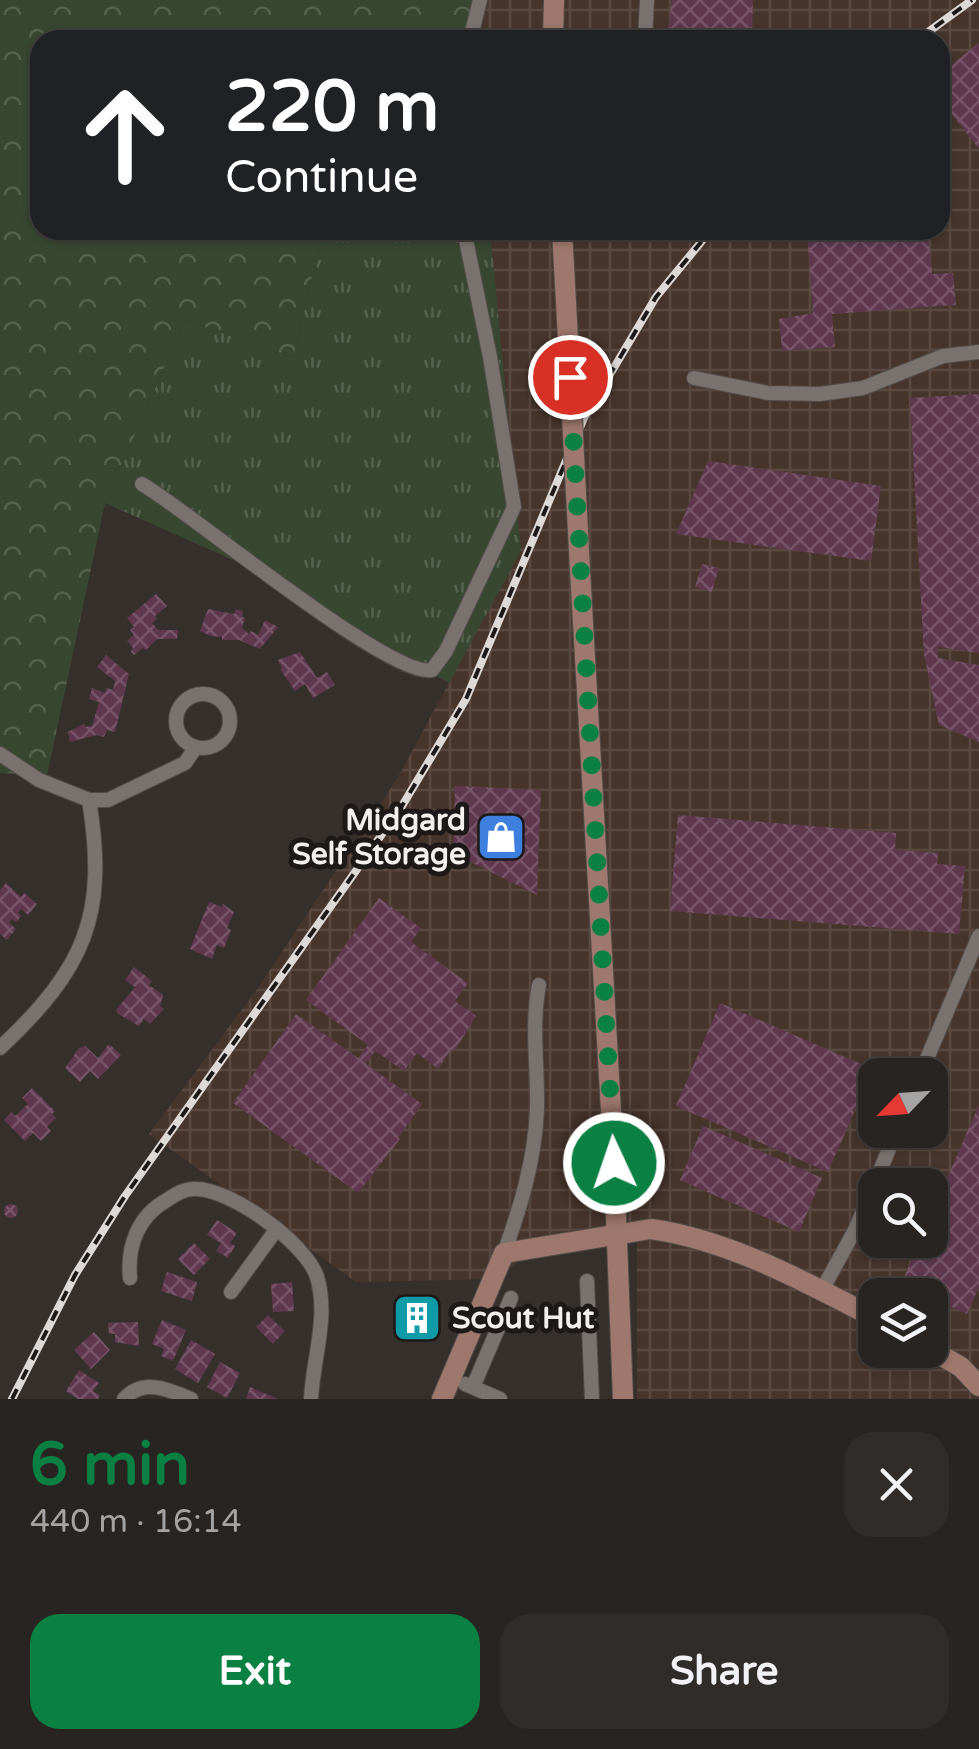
<!DOCTYPE html>
<meta charset="utf-8">
<style>
:root{--surface:#282422;--page:#302c2a;--text:#f1f3f6;--muted:#a5a4a5;--line:#444140;--accent:#0b8043}
body{margin:0;font-family:"Varela Round",sans-serif;background:var(--page);color:var(--text);height:100vh;display:flex;flex-direction:column;font-size:38px;white-space:nowrap}
*{box-sizing:border-box;margin:0}
p{font-size:32px;color:var(--muted)}
.icon{flex:none;width:55px;height:55px;fill:none;stroke:currentColor;stroke-width:2;stroke-linecap:round;stroke-linejoin:round}
.map{position:relative;height:1399px;overflow:hidden}
.panel{display:flex;flex-direction:column;background:var(--surface);flex:1}
.panel>*{flex:none}
.guide{position:absolute;left:30px;top:30px;width:920px;height:210px;border-radius:30px;box-shadow:0 2px 8px #0004,0 0 0 2px var(--line);background:#202124;color:#fff;overflow:hidden}
.needle{width:65px;rotate:245deg}
.buttons{position:absolute;left:858px;top:1058px;display:grid;gap:20px}
.buttons a{display:grid;place-items:center;width:90px;height:90px;border-radius:20px;background:var(--surface);box-shadow:0 2px 8px #0004,0 0 0 2px var(--line);font-size:50px}
.pin{position:absolute;display:grid;place-items:center;width:85px;height:85px;color:#fff;margin:-42px;border:5px solid #fff;border-radius:50%;box-shadow:0 2px 10px #0007}
.me{position:absolute;width:110px;margin:-55px;rotate:357deg;stroke-linejoin:round;filter:drop-shadow(0 0 8px #0008)}
.turn{display:flex;align-items:center;gap:35px;height:210px;padding:0 30px;font-size:45px}
.turn .icon{width:130px;height:130px;stroke-width:2.5}
.turn b{display:block;font-size:70px;line-height:85px}
.round{display:grid;place-items:center;flex:none;width:105px;height:105px;border-radius:30px;background:var(--page)}
.summary{display:flex;align-items:center;justify-content:space-between;height:170px;padding:0 30px}
h1{font-size:60px;font-weight:700;line-height:75px;color:var(--accent)}
.action{display:flex;gap:20px;margin-top:auto;padding:20px 30px}
.action a{flex:1;height:115px;border-radius:30px;background:var(--accent);color:#fff;font-size:40px;font-weight:700;line-height:115px;text-align:center}
.action a+a{background:var(--page);color:var(--text)}
.map>svg:first-child{display:block}
</style>
<div class="map">
<svg width="979" height="1399" viewBox="0 0 979 1399">
<defs>
<pattern id="industrial-grid" width="8" height="8" patternUnits="userSpaceOnUse" patternTransform="scale(2.5)"><rect width="8" height="8" fill="#47352c"/><path d="M0 4h8M4 0v8" fill="none" stroke="#594941"/></pattern>
<pattern id="grass-tufts" width="24" height="20" patternUnits="userSpaceOnUse" patternTransform="scale(2.5)"><rect width="24" height="20" fill="#384730"/><path d="M3 7l-1-3M5 7V3M7 7l1-3M15 17l-1-3M17 17v-4M19 17l1-3" fill="none" stroke="#55624e"/></pattern>
<pattern id="forest-crowns" width="20" height="18" patternUnits="userSpaceOnUse" patternTransform="scale(2.5)"><rect width="20" height="18" fill="#384730"/><path d="M2 6a3 3 0 1 1 6 0M12 15a3 3 0 1 1 6 0" fill="none" stroke="#55624e"/></pattern>
<pattern id="building-cross-hatch" width="8" height="8" patternUnits="userSpaceOnUse" patternTransform="scale(2.5)"><rect width="8" height="8" fill="#5f384e"/><path d="M0 0l8 8M0 8l8-8" fill="none" stroke="#775568"/></pattern>
</defs>
<rect width="100%" height="100%" fill="#36302d"/>
<path fill="url(#industrial-grid)" fill-rule="evenodd" d="M480,0H979V1399H637V1223L560,1232L494,1279L356,1282L149,1134L258,988L397,779L520,551L490,230H940V40H482ZM875,1075H930V1130H875ZM875,1185H930V1240H875ZM875,1295H930V1350H875Z"/>
<path fill="url(#grass-tufts)" d="M323,230H490L521,551L449,683L260,572L105,503L185,320L293,358Z"/>
<path fill="url(#forest-crowns)" d="M0,0H480L482,40H40V230H323L293,358L185,320L105,503L47,775L0,773Z"/>
<path fill="url(#building-cross-hatch)" d="M672,0H753L752,40H671L668,31Z
M979,43V149L940,99V74Z
M807,230H928L932,274L953,273L956,305L832,314L835,347L782,351L779,319L813,313Z
M979,394V653L938,647V658L979,665V742L939,725L924,655L910,398Z
M708,461L881,486L871,561L676,534Z
M702,564L719,568L712,592L695,587Z
M156,594L167,606L155,616L157,619L152,623L158,630H178L177,639H157L146,650L143,648L134,655L131,652L133,648L127,641L134,635L130,630L134,627L127,618Z
M208,609L234,614L236,609L243,611L242,617L245,618L242,628L249,634L251,631L258,635L265,620L278,627L260,649L239,640H222V637L211,636L200,631Z
M300,652L317,678L327,672L335,685L313,698L305,684L295,691L280,669L282,668L278,660Z
M106,655L129,674L115,732L107,730L104,737L96,735L70,742L68,732L84,724L85,727L92,726L99,702L89,699L92,688L105,693L106,688L113,690L115,681L97,667Z
M455,786L541,790L537,895L453,853Z
M678,815L896,833L895,850L938,853L937,864L965,866L959,934L670,911Z
M6,883L21,897L24,893L37,904L28,915L21,909L18,913L21,916L16,922L12,919L9,923L16,929L7,940L0,934V890Z
M379,898L421,928L411,942L468,983L455,1001L476,1016L454,1052L451,1050L438,1069L417,1053L404,1071L375,1051L366,1064L422,1104L398,1138L400,1139L358,1193L233,1103L296,1014L358,1058L368,1045L306,1000Z
M209,902L222,907L223,904L234,912L227,928L231,930L224,948L217,945L212,959L190,949Z
M134,967L152,981L149,985L163,995L160,1006L164,1009L150,1024L144,1019L139,1026L117,1013L116,1010L135,987L125,980Z
M720,1003L873,1069L828,1172L676,1106Z
M109,1044L121,1055L98,1079L90,1071L80,1082L65,1068L79,1048L85,1046L98,1058Z
M32,1088L55,1111L52,1114L56,1118L47,1127L51,1131L41,1141L33,1133L25,1141L4,1120L11,1112L15,1116L28,1104L22,1098Z
M979,1105V1287L967,1314L901,1284L920,1240H930V1217Z
M703,1126L822,1178L799,1232L680,1180Z
M4 1211a7 7 0 1 1 14 0a7 7 0 1 1-14 0Z
M217,1220L237,1233L230,1243L235,1246L228,1258L216,1251L221,1243L207,1235Z
M194,1243L210,1259L194,1275L178,1259Z
M167,1272L197,1282L192,1301L161,1291Z
M292,1282L294,1311L273,1312L271,1284Z
M416,1303L429,1309L419,1334L406,1328Z
M268,1315L285,1331L273,1344L256,1327Z
M162,1320L186,1330L173,1361L161,1356L164,1349L152,1344Z
M138,1322L139,1346L115,1342V1334H109L108,1323Z
M94,1332L110,1350L91,1369L74,1350Z
M191,1340L215,1354L198,1383L175,1369Z
M220,1362L240,1373L227,1398L207,1387Z
M79,1370L99,1383L93,1391L100,1395L98,1399H78L66,1391Z
M250,1387L278,1399H246Z"/>
<g fill="none" stroke-linecap="round" stroke-linejoin="round">
<g stroke="#514c4a" stroke-width="16">
<path id="street" d="M470,40L480,0
M645,40L647,0
M694,378L768,393L820,394L863,388L943,356L979,352
M142,484C190,512 391,679 432,670L446,651L514,507L490,357L464,230
M176 721a27 27 0 1 1 54 0a27 27 0 1 1-54 0Z
M0,754L39,780L89,800H108L185,763L196,747
M0,1048C85,968 108,916 89,800
M920,1075L979,936
M504,1253C521,1206 535,1159 537,1109C538,1067 531,1026 539,985
M130,1278C127,1246 138,1216 167,1200C176,1194 185,1188 196,1189C231,1189 306,1243 317,1277C329,1317 313,1358 311,1399
M587,1281L592,1399
M231,1292L276,1230
M821,1292L856,1228L897,1130
M465,1384L500,1399
M473,1387L511,1298
M124,1399C143,1378 168,1389 191,1399"/>
</g>
<g stroke="#514c4a" stroke-width="22">
<path id="secondary" d="M553,40L554,0
M562,230L568,339
M580,570L614,1163L623,1399
M930,1349L961,1367L979,1386
M442,1399L504,1253L651,1229C729,1240 806,1282 875,1318"/>
</g>
<use href="#street" stroke="#79726f" stroke-width="14"/>
<use href="#secondary" stroke="#9e786c" stroke-width="20"/>
<g stroke="#ddd9d7" stroke-width="8">
<path id="rail" d="M917,40L972,0
M12,1399L75,1275L125,1196L402,806L466,699L584,418L656,297L711,230"/>
</g>
<use href="#rail" stroke="#1c1918" stroke-width="4" stroke-dasharray="11" stroke-linecap="butt"/>
<g stroke="#514c4a" stroke-width="22" stroke-linecap="butt">
<path id="secondary-bridge" d="M568,339L580,570"/>
</g>
<use href="#secondary-bridge" stroke="#9e786c" stroke-width="20"/>
</g>
<g fill="none" stroke-linecap="round" stroke-linejoin="round">
<path stroke="#0b8043" stroke-width="18" stroke-dasharray="0 32.4" d="M570,377L614,1163"/>
</g>
<defs>
<g id="shop-square" transform="scale(2.5)"><rect x="-9" y="-9" width="18" height="18" rx="4" fill="#3f7fe0" stroke="#1c1918"/><path d="M-5-2.5h2.3a2.7 3.5 0 0 1 5.4 0H5L5.5 6h-11ZM-1.5-2.5h3a1.5 2.3 0 0 0-3 0Z" fill="#fff"/></g>
<g id="building-square" transform="scale(2.5)"><rect x="-9" y="-9" width="18" height="18" rx="4" fill="#0f9aa8" stroke="#1c1918"/><path d="M-4-6H4V6H1V3H-1V6H-4ZM-2.5-4.3h1.7v1.8h-1.7ZM.8-4.3h1.7v1.8H.8ZM-2.5-1h1.7V.8h-1.7ZM.8-1h1.7V.8H.8Z" fill="#fff"/></g>
</defs>
<g fill-rule="evenodd">
<use href="#shop-square" x="501" y="837"/>
<use href="#building-square" x="417" y="1318"/>
</g>
<g text-anchor="middle" stroke-width="10" stroke-linejoin="round" paint-order="stroke">
<g font-size="30" font-weight="bold" fill="#f4f0ee" stroke="#1c1918" text-anchor="end">
<text x="466" y="830">Midgard<tspan x="466" dy="34">Self Storage</tspan></text>
<text x="452" y="1328" text-anchor="start">Scout Hut</text>
</g>
</g>
</svg>
<div class="buttons">
<a><svg class="needle" viewBox="-14 -14 28 28"><path d="M0-13l5 13h-10z" fill="#e53935"/><path d="M0 13l5-13h-10z" fill="#a5a4a5"/></svg></a>
<a><svg class="icon" aria-label="search" viewBox="0 0 24 24"><circle cx="10" cy="10" r="6"/><path d="M15 15l6 6"/></svg></a>
<a><svg class="icon" aria-label="layers" viewBox="0 0 24 24"><path d="M12 4l9 5-9 5-9-5zM3 14l9 5 9-5"/></svg></a>
</div>
<div class="pin" style="left:570px;top:377px;background:#d93025"><svg class="icon" aria-label="arrive" viewBox="0 0 24 24"><path d="M6 21V4h12l-3 4 3 4H6"/></svg></div>
<svg class="me" style="left:614px;top:1163px" viewBox="-20 -20 40 40"><circle r="17" fill="#0b8043" stroke="#fff" stroke-width="3"/><path d="M0-11L8 9 0 5-8 9z" fill="#fff"/></svg>
<div class="guide">
<div class="turn"><svg class="icon" aria-label="ahead" viewBox="0 0 24 24"><path d="M12 20V5M6 11l6-6 6 6"/></svg><div><b>220 m</b>Continue</div></div>
</div>
</div>
<section class="panel">
<div class="summary"><div><h1>6 min</h1><p>440 m · 16:14</p></div><a class="round"><svg class="icon" aria-label="close" viewBox="0 0 24 24"><path d="M6 6l12 12M18 6L6 18"/></svg></a></div>
<div class="action"><a>Exit</a><a>Share</a></div>
</section>
